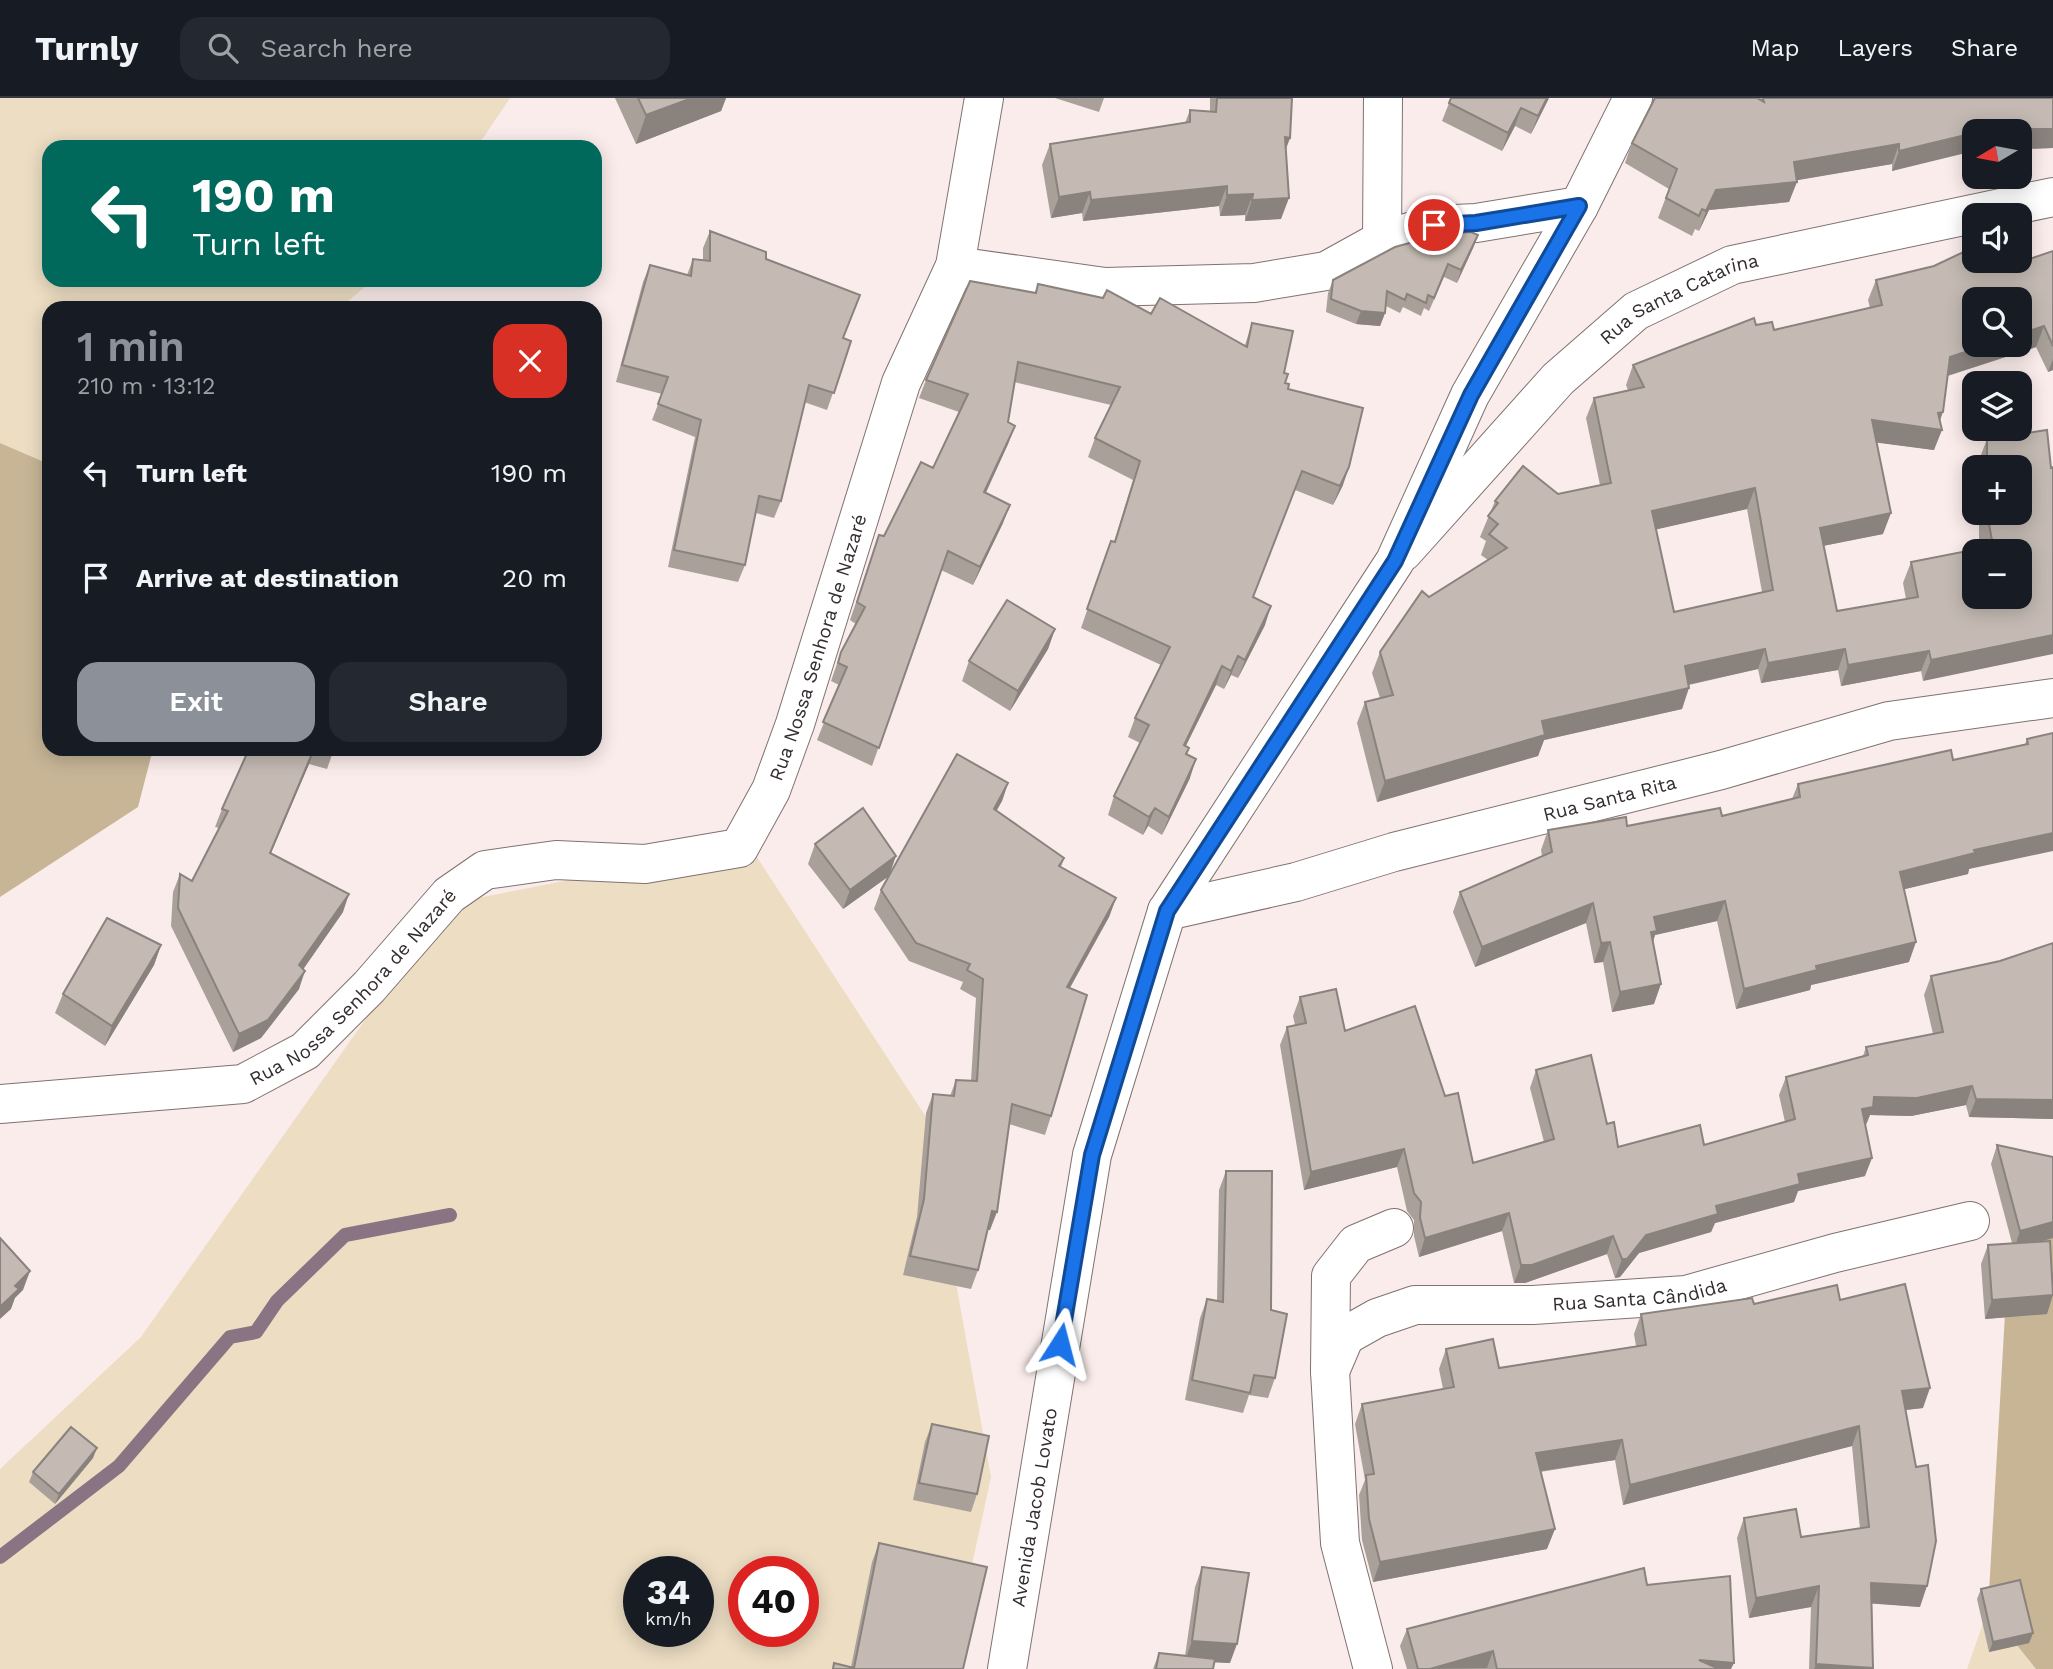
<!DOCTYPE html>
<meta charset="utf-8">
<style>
:root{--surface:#171b24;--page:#242831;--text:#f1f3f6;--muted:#9ea1a6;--line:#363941;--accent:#8c9099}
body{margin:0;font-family:"Work Sans",sans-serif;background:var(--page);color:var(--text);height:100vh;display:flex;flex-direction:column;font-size:26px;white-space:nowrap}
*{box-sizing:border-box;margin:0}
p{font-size:23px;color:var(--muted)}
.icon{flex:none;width:38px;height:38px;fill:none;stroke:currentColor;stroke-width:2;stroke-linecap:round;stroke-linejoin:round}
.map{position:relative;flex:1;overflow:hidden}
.drawer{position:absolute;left:42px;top:203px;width:560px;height:455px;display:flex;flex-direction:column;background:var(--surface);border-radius:21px;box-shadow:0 4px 18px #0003}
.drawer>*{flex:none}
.top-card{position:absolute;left:42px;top:42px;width:560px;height:147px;border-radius:21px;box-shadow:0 4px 18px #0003;background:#00695c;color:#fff;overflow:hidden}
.needle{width:46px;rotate:260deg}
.fabs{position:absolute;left:1962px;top:21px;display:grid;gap:14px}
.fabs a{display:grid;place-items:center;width:70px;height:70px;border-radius:14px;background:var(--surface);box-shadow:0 4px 18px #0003;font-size:35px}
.speed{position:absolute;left:623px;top:1458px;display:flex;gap:14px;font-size:35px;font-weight:700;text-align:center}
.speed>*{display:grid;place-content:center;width:91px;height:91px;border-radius:50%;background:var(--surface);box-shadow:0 4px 18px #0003;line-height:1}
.speed small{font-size:18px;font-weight:400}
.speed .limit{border:10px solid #d22;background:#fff;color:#111}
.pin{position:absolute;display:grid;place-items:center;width:60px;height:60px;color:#fff;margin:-30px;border:4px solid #fff;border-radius:50%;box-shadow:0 2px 7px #0007}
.me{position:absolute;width:77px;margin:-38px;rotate:9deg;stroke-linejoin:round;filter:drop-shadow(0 0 5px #0008)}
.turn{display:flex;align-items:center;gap:24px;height:147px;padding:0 35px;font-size:32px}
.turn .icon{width:91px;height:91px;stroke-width:2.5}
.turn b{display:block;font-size:49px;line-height:60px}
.round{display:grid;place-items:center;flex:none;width:74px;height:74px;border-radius:21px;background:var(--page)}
.head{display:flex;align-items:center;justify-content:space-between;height:119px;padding:0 35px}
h1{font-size:42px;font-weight:600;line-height:52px;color:var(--accent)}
.primary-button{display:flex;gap:14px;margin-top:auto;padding:14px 35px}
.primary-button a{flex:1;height:80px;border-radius:21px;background:var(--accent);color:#fff;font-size:28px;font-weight:600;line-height:80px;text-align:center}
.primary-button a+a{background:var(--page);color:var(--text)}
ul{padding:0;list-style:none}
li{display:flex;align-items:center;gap:21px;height:105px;padding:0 35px}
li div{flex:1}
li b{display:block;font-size:26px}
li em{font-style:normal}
header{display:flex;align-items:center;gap:42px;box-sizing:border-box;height:98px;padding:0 35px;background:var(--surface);border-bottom:2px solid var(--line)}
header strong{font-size:33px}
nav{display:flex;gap:38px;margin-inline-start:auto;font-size:24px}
.search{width:490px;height:63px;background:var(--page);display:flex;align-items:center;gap:18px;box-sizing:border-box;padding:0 24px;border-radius:21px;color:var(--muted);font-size:26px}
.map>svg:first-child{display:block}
</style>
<header>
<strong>Turnly</strong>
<div class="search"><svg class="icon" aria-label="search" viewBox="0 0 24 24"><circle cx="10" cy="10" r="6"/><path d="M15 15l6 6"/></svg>Search here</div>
<nav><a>Map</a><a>Layers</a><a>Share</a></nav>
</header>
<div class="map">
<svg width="2053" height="1571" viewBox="0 0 2053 1571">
<rect width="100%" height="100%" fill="#faecea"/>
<path fill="#ecddc3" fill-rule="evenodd" d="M0,0H510L477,49H49V182H373L340,210H49V366L0,345Z
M749,747L926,1019L991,1379L965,1499L890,1571H0V1371L141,1239L447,806ZM639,1474H698V1533H639ZM744,1474H803V1533H744Z
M1988,1511L2036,1571H1967Z"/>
<path fill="#c7b596" d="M0,345L49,366V651H153L138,709L0,799Z
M2053,1109V1571H2036L1988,1511L2006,1199Z"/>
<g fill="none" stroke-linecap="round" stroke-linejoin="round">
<path stroke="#897484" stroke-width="14" d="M0,1459L119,1368L230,1239L256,1234L277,1203L345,1137L450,1117"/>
<g stroke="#7f7271" stroke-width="40">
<g id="street">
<path d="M1382,142L1383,0"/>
<path d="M955,168L1105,189L1254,185L1326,173L1382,142L1434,127L1476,125L1579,108"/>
<path id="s1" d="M1403,454L1558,281L1636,213L1732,167L2053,99"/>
<path id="s2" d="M1167,813L1296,784L1394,754L1721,672L1889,623L2053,600"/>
<path id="s3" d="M0,1006L243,986L305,953L369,889L449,797L485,772L556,762L645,766L739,750L771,692L795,626L901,285L955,168L984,0"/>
<path id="s4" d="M1330,1273L1345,1238L1377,1220L1415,1207H1533L1686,1197L1835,1155L1970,1123"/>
<path d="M1373,1571L1340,1445L1330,1273L1331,1178L1356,1146L1394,1130"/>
</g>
</g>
<g stroke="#7f7271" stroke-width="40">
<g id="secondary">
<path id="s5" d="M1007,1571L1092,1057L1167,813L1395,463L1470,297L1579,108L1633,0"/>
</g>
</g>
<use href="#street" stroke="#fff" stroke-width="38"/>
<use href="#secondary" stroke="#fff" stroke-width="38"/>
</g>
<path fill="#a9a09a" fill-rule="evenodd" d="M615,0H726L721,13L636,46Z
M1055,0H1104L1099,14Z
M1210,0H1292L1290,40L1286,51L1281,121L1245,123V117L1220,118L1219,108L1083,123L1082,115L1051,120L1042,67L1050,46L1185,25L1190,12L1210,13Z
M1549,0L1531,36L1515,28L1502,53L1442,23L1449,5Z
M1654,0H2053V50L2020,51V33L1892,73V66L1796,82L1789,104L1709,112L1699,133L1695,131L1692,138L1658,120L1669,91L1625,65L1632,45Z
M710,133L766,161L843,240L851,243L827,312L804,304L781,403L774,420L756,415L745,467L738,484L668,469L695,339L652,322L662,296L616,284L643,184L650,167L687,177L693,161L703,162V150Z
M1478,137L1473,150L1457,185L1444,179L1429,213L1424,210L1421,218L1403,209L1400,215L1386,208L1385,215L1380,228L1356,226L1326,214L1328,195L1333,182Z
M2053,153V272L2048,274L2036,249L1948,278L1934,352L1876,344L1883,436L1823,448L1837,513L1906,501L1903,485L1911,464L1981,451L1979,440V415H2020V369H1979V362L1987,341L2051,370L1923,583L1921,573L1841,588L1838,572L1761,585L1758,571L1689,587L1682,611L1544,642L1538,658L1377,704L1357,625L1365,604L1380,600L1372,575L1380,554L1429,499L1488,462L1481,457L1486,443L1480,439L1495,403L1558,396L1600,387L1586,320L1594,300L1628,292L1626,287L1633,267L1756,227L1774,232L1870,210L1868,202L1876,182L2000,171ZM1747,411L1762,494L1674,514L1656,431Z
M1038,186L1151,216L1245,247L1252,225L1284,275L1285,285L1288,291L1343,387L1333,407L1295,392L1253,499L1265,527L1238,580L1231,577L1224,591L1216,587L1186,648L1189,650L1186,657L1190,680L1162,737L1148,728L1143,737L1108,717L1114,698L1140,645L1128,639L1135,620L1161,567L1081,530L1111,443L1114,444L1133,382L1088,359L1095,340L1111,307L1014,284L1008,324L1015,328L1008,346L986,395L1003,425L973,487L941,472L872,668L817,642L839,587L831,583L841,554L856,526L850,522L879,437L884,438L933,370L959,314L919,300L926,282L1035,194Z
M1055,531L1048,551L1010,613L962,583L969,563Z
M2053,635L1969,771L1968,776L1904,791L1909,864L1811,887L1810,892L1736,911L1717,823L1655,837L1653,844L1654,906L1612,914L1603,864L1594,865L1586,825L1475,869L1453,814L1460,794L1542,758L1541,752L1548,732L1627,728L1722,718L1792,701L1798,686L1953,662L2025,646L2027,641Z
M249,651H334L327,671L309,666L271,755L343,814L303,871L299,891L261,940L233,954L171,828L173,794L180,776L192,783L219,730L215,729L222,711Z
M1008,685L1002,703L996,713L1064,760L1061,769L1116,800L1109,819L1069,890L1051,1018L1045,1037L1009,1026L990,1132H987L978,1172L971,1191L903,1177L917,1119L926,1015L933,996L950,998L956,982L971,983L976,900L960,891L963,884L909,863L874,811L881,792L889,778L843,811L808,766L815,746L890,777Z
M2053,845V1021L1969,1019L1966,1007L1911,1018L1870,1017L1865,1027V1078L1798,1093L1794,1104L1715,1125L1711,1134L1639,1155L1620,1179L1615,1180L1607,1156L1525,1185H1514L1502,1133L1419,1159L1414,1138V1122L1407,1113L1397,1069L1304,1092L1280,947L1287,929L1295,927L1293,918L1300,899L1345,933L1445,998L1473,1065L1544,1044L1530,990L1536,972L1607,1026L1618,1049L1704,1047L1785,1024L1779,997L1786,979L1863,958L1866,949L1933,936L1924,897L1931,878L2000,863Z
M161,847L154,867L105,948L55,915L63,896Z
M1997,1047L2042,1143L2047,1216L1985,1221L1981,1166L1988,1147L2012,1145L1991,1066Z
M1226,1073L1271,1212L1275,1280L1268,1300L1249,1297L1243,1315L1185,1302L1200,1220L1207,1201L1217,1203L1219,1092Z
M1840,1202L1923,1310L1906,1312L1920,1509L1872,1505L1873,1571H1809L1811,1509L1749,1520L1737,1440L1744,1420L1801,1439L1860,1431L1852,1348L1623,1407L1615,1362L1540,1374L1547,1451L1373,1484L1362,1442L1359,1397L1365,1382L1355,1326L1362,1306L1443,1291L1439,1271L1446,1251L1499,1270L1636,1248L1634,1236L1641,1216L1754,1206Z
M932,1326L977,1396L971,1414L913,1402L925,1344Z
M93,1360L55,1406L29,1384L33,1374Z
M879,1445L963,1571H832L834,1565L851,1569L872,1464Z
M1202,1469L1230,1565L1214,1564L1213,1571H1153L1159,1555L1185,1558L1195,1489Z
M1647,1487L1731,1571H1407L1400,1548L1407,1531Z
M1981,1491L2033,1535L2029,1545L1989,1554L1977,1501Z"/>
<path fill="#89827d" d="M692,0H726L721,13L636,46L646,17Z
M1547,0H1549L1531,36L1538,18Z
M1521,10L1515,28L1502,53L1508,35Z
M1990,31H2053V50L2020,51V33H1983Z
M1974,35V53L1892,73L1899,53Z
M1285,39L1290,40L1282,60Z
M1899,46L1892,66L1787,84L1794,64Z
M1797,84L1789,104L1709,112L1699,133L1706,113L1716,92Z
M1227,88L1219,108L1083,123L1091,102Z
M1090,94L1082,115L1051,120L1059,99Z
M1253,96L1245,117L1220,118L1227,97Z
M1289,100L1281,121L1245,123L1252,102Z
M1478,137L1473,150L1457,185L1461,172Z
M1361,213L1385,215L1380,228L1356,226Z
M2044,228L2036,249L1943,279L1950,259L1986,247H2020V236Z
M2053,261V272L2048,274Z
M1943,314L1937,331L1942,332L1934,352L1864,343L1872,322L1938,315Z
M1015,328L1008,346L977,413L984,394Z
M1349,369L1343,387L1333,407L1340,388Z
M1755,390L1747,411L1645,434L1652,413Z
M1010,407L1003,425L973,487L980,469Z
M1891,415L1883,436L1812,450L1820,430Z
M1271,508L1265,527L1238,580L1245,562Z
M1055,531L1048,551L1010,613L1018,593Z
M2053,537V556L1923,583L1931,562Z
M1765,551L1758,571L1677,589L1685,568Z
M1845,551L1838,572L1761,585L1768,565Z
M1929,553L1921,573L1841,588L1848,567Z
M1238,558L1231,577L1224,591L1231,573Z
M1222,568L1216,587L1177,665L1184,647Z
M1689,590L1682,611L1544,642L1538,658L1377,704L1385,683L1542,623Z
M314,651L309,666L263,773L270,755Z
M1196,661L1190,680L1162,737L1169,719Z
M1008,685L1002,703L987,730L994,711Z
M1155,710L1148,728L1143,737L1149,719Z
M2053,735V753L1969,771L1968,776L1893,794L1900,774L1974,752Z
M896,758L889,778L843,811L850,792Z
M349,796L343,814L293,886L299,867Z
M1116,800L1109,819L1060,908L1067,889Z
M1725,803L1717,823L1655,837L1650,853L1644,854L1654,819Z
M1593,805L1586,825L1475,869L1482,849Z
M1610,844L1603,864L1594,865L1601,845Z
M1916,844L1909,864L1811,887L1810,892L1736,911L1744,891L1816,868Z
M161,847L154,867L105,948L112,928Z
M305,873L299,891L261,940L233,954L239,936Z
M1661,886L1654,906L1612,914L1620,894Z
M1972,988L1966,1007L1911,1018L1870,1017L1866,1027L1862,1011L1874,999Z
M1976,1001L2053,1002V1021L1969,1019Z
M1404,1051L1397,1069L1304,1092L1311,1074Z
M1872,1060L1865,1078L1798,1093L1794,1104L1715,1125L1711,1134L1639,1155L1620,1179L1615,1180L1622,1161L1646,1137L1798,1076Z
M992,1113L997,1114L990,1132H985Z
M1509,1115L1502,1133L1419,1159L1425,1140Z
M2053,1124V1140L2014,1151L2020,1133Z
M1613,1138L1607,1156L1525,1185H1514L1521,1167Z
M30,1173L23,1192L15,1200L11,1211L0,1221V1209L15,1188Z
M2053,1197L2047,1216L1985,1221L1992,1202Z
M1930,1290L1923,1310L1895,1313L1902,1293Z
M1859,1328L1852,1348L1623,1407L1630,1387Z
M1622,1342L1615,1362L1528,1375L1536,1355Z
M97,1350L93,1360L55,1406L59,1396Z
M1555,1431L1547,1451L1373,1484L1380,1464Z
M1871,1485L1927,1488L1920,1509L1864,1505Z
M1819,1488L1811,1509L1749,1520L1756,1500Z
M2033,1535L2029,1545L1989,1554L1993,1544Z
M1192,1543L1237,1546L1230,1565L1185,1563Z
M1493,1553L1487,1570L1430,1571Z
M1699,1562L1734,1565L1731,1571H1696Z
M1816,1566L1873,1570V1571H1814Z"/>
<path fill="#c4bab3" stroke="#89827d" stroke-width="2" fill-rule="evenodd" d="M638,0H692L646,17Z
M1217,0H1292L1290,40L1285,39L1289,100L1252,102L1253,96L1227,97V88L1091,102L1090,94L1059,99L1050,46L1190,24V12L1216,14Z
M1451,0H1547L1538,18L1521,10L1508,35L1449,5Z
M1655,0H1757L1764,4L1763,0H2053V31H1990L1983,33H1974V35L1899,53V46L1794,64L1797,84L1716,92L1706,113L1702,111L1699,118L1666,100L1677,71L1632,45Z
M710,133L766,154V161L860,197L843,240L851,243L834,295L809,287L781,403L759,398L745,467L674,452L701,322L658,306L668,279L622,267L650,167L691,178L693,161L710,163Z
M1471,134L1478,137L1461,172L1448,166L1434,200L1428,197L1426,205L1407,196L1405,202L1387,193L1385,215L1361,213L1331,201L1333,182L1395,149L1442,136Z
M1974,149V163H1997L2000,171L2053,153V248L2044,228L2020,236V201H1974V247H1986L1950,259L1943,314L1938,315L1942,332L1872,322L1891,415L1820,430L1837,513L1918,499L1911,464L1993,448L1987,415H2020V369H1987V341L2047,332L2051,370L2053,369V537L1931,562L1929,553L1848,567L1845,551L1768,565L1765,551L1685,568L1689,590L1542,623L1545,637L1385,683L1365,604L1393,597L1380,554L1422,493L1429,499L1507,450L1489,436L1498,426L1488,418L1498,405L1495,403L1523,368L1558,396L1611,385L1594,300L1644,289L1633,267L1754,220L1756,227L1772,224L1774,232L1882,207L1876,182L1934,168ZM1755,390L1773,492L1674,514L1652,413ZM1974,453H2020V499H1974Z
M970,183L1036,195L1038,186L1103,200L1107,192L1151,216L1160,200L1247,249L1252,225L1293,233L1284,275L1288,276L1285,285L1289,286L1288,291L1363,310L1349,369L1340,388L1302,373L1253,499L1271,508L1245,562L1238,558L1231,573L1222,568L1184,647L1189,650L1186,656L1196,661L1169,719L1155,710L1149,719L1114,698L1149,627L1135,620L1170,549L1087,511L1111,443L1115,444L1140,363L1095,340L1120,289L1018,264L1008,324L1015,328L984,394L1010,407L980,469L948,453L879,650L823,624L847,569L838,565L841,554L865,509L857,504L879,437L884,438L921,364L933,370L968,296L926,282Z
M1007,502L1055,531L1018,593L969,563Z
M2053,635V735L1974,752L1975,755L1900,774L1916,844L1816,868L1817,872L1744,891L1725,803L1654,819L1657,833L1651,834L1661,886L1620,894L1610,844L1601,845L1593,805L1482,849L1460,794L1552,754L1548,732L1626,719L1627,728L1720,710L1722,718L1800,699L1798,686L1951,652L1953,662L2028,646L2027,641Z
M249,651H314L270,755L349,796L299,867L305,873L268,922L239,936L178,810L180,776L192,783L228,713L222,711Z
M957,656L1008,685L994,711L1064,760L1059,768L1116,800L1067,889L1087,897L1051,1018L1012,1006L997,1114L992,1113L978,1172L910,1158L924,1101L933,996L954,998L956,982L977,983L983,881L967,872L970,866L916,845L881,792Z
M863,710L896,758L850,792L815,746Z
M107,820L161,847L112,928L63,896Z
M2053,845V1002L1976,1001L1972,988L1917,1000L1874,999L1873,1009L1862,1011L1872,1060L1798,1076L1800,1086L1716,1108L1718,1116L1646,1137L1627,1161H1622L1613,1138L1532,1167H1521L1509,1115L1425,1140L1420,1120L1421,1104L1414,1095L1404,1051L1311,1074L1287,929L1306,925L1300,899L1336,891L1345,933L1415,908L1445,998L1458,995L1473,1065L1554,1041L1536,972L1591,957L1607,1026L1614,1024L1618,1049L1700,1027L1704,1047L1795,1021L1786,979L1868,957L1866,949L1943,934L1931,878L2000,863Z
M1997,1047L2053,1059V1124L2020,1133Z
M1226,1073H1272L1271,1212L1287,1216L1275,1280L1254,1277L1250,1295L1192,1282L1207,1201L1223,1204Z
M0,1140L30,1173L15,1188L19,1191L0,1209Z
M2050,1143L2053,1197L1992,1202L1988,1147Z
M1905,1186L1930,1290L1902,1293L1916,1369L1928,1367L1936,1443L1927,1488L1871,1485L1873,1570L1816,1566L1819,1488L1756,1500L1744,1420L1796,1411L1801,1439L1869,1429L1859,1328L1630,1387L1622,1342L1536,1355L1555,1431L1380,1464L1369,1421L1366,1377L1374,1376L1362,1306L1454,1289L1446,1251L1493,1241L1499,1270L1646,1247L1641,1216L1752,1200L1754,1206L1837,1187L1840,1202Z
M932,1326L989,1338L977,1396L919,1385Z
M71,1329L97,1350L59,1396L33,1374Z
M879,1445L987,1469L963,1571H833L834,1565L854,1570Z
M1202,1469L1249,1475L1237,1546L1192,1543Z
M1644,1470L1647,1487L1730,1478L1734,1565L1699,1562L1719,1571H1497L1493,1553L1430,1571H1418L1407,1531Z
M2020,1482L2033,1535L1993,1544L1981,1491Z
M1159,1555L1215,1561L1213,1571H1156Z"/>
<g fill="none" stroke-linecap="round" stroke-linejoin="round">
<g stroke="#114b97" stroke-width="18">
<path id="route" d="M1060,1246L1092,1057L1167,813L1395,463L1471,297L1579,108L1476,125L1434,127"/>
</g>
<use href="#route" stroke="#1a73e8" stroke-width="12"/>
</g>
<g text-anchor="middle" stroke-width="6" stroke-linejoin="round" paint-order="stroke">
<g font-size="19" fill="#332e2d" stroke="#fff">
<text dy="7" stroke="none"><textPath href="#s1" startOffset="380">Rua Santa Catarina</textPath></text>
<text dy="7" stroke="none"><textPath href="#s3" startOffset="1043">Rua Nossa Senhora de Nazaré</textPath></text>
<text dy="7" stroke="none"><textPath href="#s2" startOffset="457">Rua Santa Rita</textPath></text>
<text dy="7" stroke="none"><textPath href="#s3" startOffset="392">Rua Nossa Senhora de Nazaré</textPath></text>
<text dy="7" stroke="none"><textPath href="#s4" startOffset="340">Rua Santa Cândida</textPath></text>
<text dy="7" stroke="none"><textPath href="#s5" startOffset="164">Avenida Jacob Lovato</textPath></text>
</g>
</g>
</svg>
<div class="fabs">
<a><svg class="needle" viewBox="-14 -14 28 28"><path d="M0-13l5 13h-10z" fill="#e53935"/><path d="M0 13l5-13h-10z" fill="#9ea1a6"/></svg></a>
<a><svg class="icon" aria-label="sound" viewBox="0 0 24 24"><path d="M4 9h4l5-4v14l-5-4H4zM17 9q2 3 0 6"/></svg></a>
<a><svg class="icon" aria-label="search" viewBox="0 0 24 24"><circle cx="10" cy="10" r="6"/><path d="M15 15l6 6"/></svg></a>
<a><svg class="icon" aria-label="layers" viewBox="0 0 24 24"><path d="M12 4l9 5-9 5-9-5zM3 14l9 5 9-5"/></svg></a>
<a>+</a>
<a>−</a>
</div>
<div class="speed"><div>34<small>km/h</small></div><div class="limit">40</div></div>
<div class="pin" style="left:1434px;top:127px;background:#d93025"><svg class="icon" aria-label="arrive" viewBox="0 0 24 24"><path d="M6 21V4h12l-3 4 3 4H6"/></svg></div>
<svg class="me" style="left:1060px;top:1246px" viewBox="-20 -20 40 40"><path d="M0-17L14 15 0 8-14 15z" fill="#1a73e8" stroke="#fff" stroke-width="4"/></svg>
<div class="top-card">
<div class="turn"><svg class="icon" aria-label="left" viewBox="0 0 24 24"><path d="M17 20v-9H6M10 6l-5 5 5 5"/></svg><div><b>190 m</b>Turn left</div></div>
</div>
<section class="drawer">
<div class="head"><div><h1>1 min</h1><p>210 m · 13:12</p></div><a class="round" style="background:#d93025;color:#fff"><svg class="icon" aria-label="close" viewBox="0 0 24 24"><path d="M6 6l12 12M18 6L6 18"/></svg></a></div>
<ul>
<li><svg class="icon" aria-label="left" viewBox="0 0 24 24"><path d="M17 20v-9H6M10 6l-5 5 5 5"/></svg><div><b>Turn left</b></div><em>190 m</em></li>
<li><svg class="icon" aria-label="arrive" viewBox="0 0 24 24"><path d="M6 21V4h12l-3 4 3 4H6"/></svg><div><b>Arrive at destination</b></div><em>20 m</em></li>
</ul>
<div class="primary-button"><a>Exit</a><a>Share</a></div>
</section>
</div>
